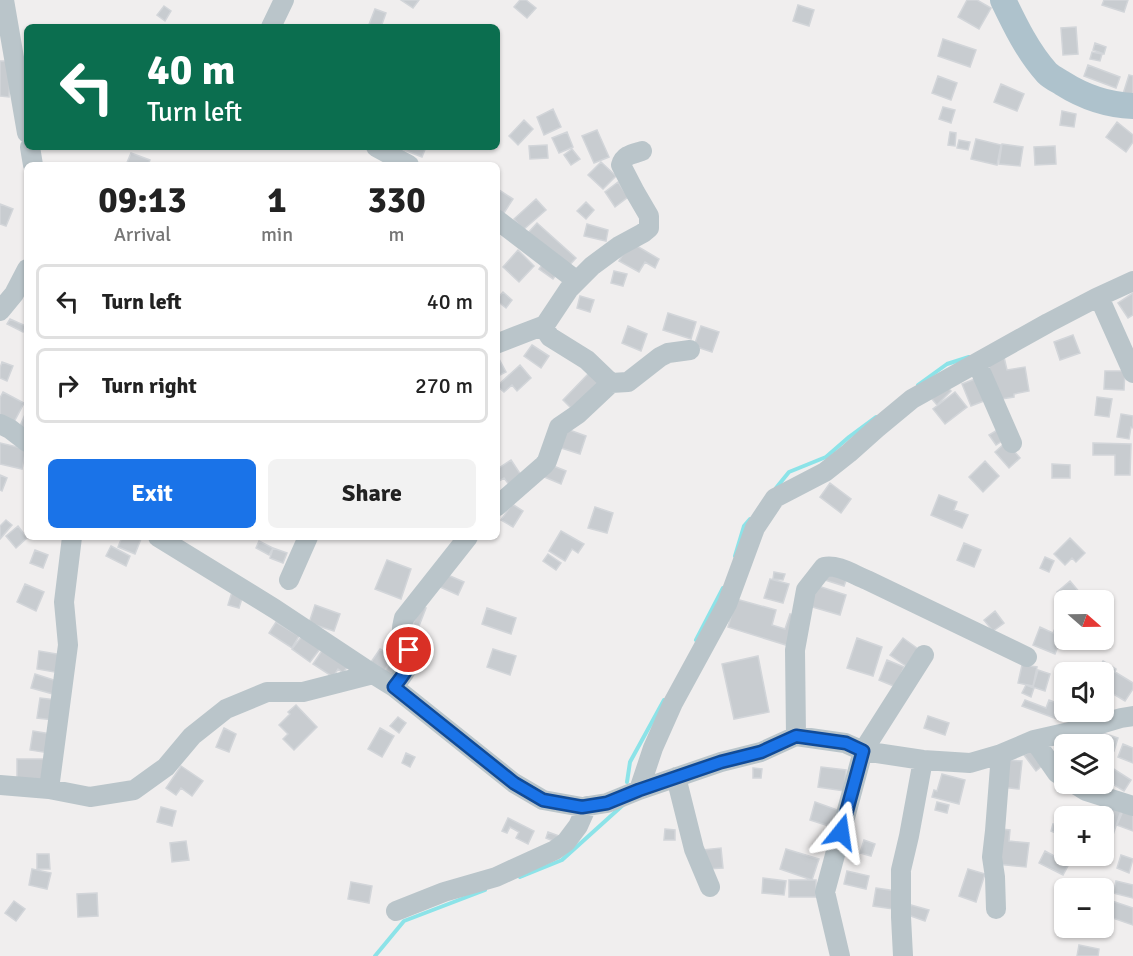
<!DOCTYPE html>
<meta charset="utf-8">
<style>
:root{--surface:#fff;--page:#f2f2f2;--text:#222;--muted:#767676;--line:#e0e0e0;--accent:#1a73e8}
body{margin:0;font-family:Signika,sans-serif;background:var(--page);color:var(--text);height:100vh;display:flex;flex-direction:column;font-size:22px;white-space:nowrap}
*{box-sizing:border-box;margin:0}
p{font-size:20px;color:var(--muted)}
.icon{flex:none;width:33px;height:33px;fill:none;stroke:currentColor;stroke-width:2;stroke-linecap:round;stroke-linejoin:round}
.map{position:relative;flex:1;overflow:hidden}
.details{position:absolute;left:24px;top:162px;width:476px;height:378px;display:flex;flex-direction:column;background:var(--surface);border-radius:9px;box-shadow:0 2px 4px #0004}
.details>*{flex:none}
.guide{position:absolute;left:24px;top:24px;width:476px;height:126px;border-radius:9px;box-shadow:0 2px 4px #0004;background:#0b6e4f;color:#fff;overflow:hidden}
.needle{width:39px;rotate:110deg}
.tools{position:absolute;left:1054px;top:590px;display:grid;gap:12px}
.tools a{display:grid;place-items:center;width:60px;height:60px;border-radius:9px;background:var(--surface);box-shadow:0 2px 4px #0004;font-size:30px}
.pin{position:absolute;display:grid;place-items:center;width:51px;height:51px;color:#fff;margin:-26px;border:3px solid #fff;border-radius:50%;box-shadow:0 2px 6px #0007}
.me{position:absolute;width:66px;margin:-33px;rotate:15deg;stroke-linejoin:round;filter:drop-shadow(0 0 4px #0008)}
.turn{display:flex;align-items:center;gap:21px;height:126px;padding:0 24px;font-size:27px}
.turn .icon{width:78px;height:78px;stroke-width:2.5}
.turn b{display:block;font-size:42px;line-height:51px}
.eta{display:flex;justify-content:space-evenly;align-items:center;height:102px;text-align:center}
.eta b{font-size:36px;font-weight:700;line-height:42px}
.button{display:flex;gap:12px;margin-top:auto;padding:12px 24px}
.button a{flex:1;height:69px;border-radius:9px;background:var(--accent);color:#fff;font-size:24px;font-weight:700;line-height:69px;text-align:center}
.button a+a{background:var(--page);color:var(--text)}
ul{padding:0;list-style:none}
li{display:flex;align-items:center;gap:18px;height:75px;margin:0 12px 9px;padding:0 12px;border:3px solid var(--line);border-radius:9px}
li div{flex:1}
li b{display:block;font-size:22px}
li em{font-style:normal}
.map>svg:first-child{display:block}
</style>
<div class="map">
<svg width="1133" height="956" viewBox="0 0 1133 956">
<rect width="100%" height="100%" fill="#f0eeee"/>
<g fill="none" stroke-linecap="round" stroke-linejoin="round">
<path stroke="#8ce3e8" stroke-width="4" d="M918,385L947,364L969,357
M776,488L789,472L826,457L849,437L876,417
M735,556L744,526L750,519
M696,640L723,588
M627,782L630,762L664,700
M520,877L562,860L623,805
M375,956L404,921L485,890"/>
</g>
<path fill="#c8ccd0" stroke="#d2d5d9" stroke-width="1.5" d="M401,0H419L413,8Z
M520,0H526L536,8L527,18L514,7Z
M967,0H977L991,8L979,29L958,17Z
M1104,0H1128L1124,12L1102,5Z
M798,5L814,10L809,26L793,21Z
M164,6L171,11L165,21L157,15Z
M375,9L386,13L381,27H368Z
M1076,27L1078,54L1063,55L1061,28Z
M943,39L976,50L970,67L938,56Z
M1095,43L1106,47L1104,54L1093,50Z
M1092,52L1102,54L1100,61L1090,59Z
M0,61H12L10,73L9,97L0,96Z
M1088,65L1120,77L1116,88L1084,76Z
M1129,75L1133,76V97L1123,94Z
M938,76L957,83L951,100L932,93Z
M1001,84L1024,94L1017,111L994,102Z
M943,107L955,110L951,123L939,119Z
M553,109L561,127L544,135L537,117Z
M1062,111L1076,114L1074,127L1060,125Z
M524,120L533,129L518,145L509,136Z
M1117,122L1133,135V142L1126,152L1106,137Z
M597,130L609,157L594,163L582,136Z
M567,132L573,147L559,153L552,138Z
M950,132L956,133L955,146L948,145Z
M976,139L1001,145L997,165L971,159Z
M959,140L970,142L968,150L957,148Z
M1002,144L1023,147L1020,166L999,164Z
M547,145L548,158L530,159L529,146Z
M1055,146L1056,164L1035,165L1034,147Z
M405,147H426L422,157L404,150Z
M572,149L580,159L571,165L564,155Z
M131,153L150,160L148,165H126Z
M601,162L616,176L603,189L588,175Z
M618,182L628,197L615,207L605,192Z
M496,188L513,199L502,216L496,213Z
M536,199L546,210L523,230L514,219Z
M586,202L594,210L586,219L577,211Z
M0,204L13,209L6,226L0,224Z
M537,223L576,258L566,269L527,234Z
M587,224L608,230L606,241L584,236Z
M630,242L659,259L655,268L645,262L639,272L619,261Z
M518,250L534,266L519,282L503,267Z
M545,261L559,271L553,279L539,269Z
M614,271L627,274L623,286L611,283Z
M503,292L512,300L506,308L496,300Z
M1133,293V315L1128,318L1118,303Z
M580,296L594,300L590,312L577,308Z
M668,313L696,322L691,339L663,330Z
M10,319L26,326L23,332L7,324Z
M628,326L647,334L641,351L622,343Z
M701,326L719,332L712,352L694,346Z
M1073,335L1080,353L1060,360L1054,342Z
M532,345L549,356L541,368L524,356Z
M498,357L506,372L496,377V358Z
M1004,357L1007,370L1025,367L1029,391L1014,394V397L995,400L988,360Z
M2,362L13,366L7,381L0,378V368Z
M520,365L531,378L517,391L512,385L504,392L497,386Z
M1105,371H1125L1124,390L1104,389Z
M590,372L603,385L576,413L563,400Z
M980,377L989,399L971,406L962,384Z
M945,385L951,391L937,405L932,399Z
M3,392L24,403L13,424L0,417V398Z
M955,392L967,407L945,424L933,409Z
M1097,397L1112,399L1109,417L1095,415Z
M27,410V433L18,430Z
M1121,414L1133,416V428L1131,427L1129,439L1117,437Z
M561,427L586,436L580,454L555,446Z
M999,429L1005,439L996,445L989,435Z
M1006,442L1020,458L1009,468L995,452Z
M0,443L26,449L22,469L0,464Z
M1093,443L1131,444L1130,475H1115V455H1093Z
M511,460L523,478L510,486L504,478L496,483V470Z
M985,461L999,476L983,492L969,477Z
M546,463L566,471L561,484L542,476Z
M1052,464L1070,465V478H1052Z
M0,475L7,478L2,491L0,490Z
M830,483L851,499L841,513L820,497Z
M939,495L957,502L954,510L968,515L962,528L931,515Z
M512,504L523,511L513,527L501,520Z
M595,507L613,513L607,533L588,528Z
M6,520L12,525L0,539V526Z
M18,526L27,538L16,548L6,536Z
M561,531L584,544L578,553L572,549L565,561L549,551Z
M122,537H135L141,539L135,554L118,547Z
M1070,538L1085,553L1076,562L1072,558L1065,565L1054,554Z
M259,541L273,548L269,555L256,548Z
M964,543L981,550L974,567L957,560Z
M111,546L130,556L126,566L106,556Z
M273,548L287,553L283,563L270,558Z
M35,550L48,555L43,568L30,563Z
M548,554L561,563L556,570L543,561Z
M1045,557L1054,561L1049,572L1040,568Z
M387,560L411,569L401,599L375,589Z
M774,572L785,574L783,580L773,579Z
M828,572L847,578L844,586L825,580Z
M443,573L464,582L458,595L438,586Z
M770,579L789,584L783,603L764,598Z
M1070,581L1086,600H1085L1065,601L1057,592Z
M25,584L44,592L36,611L17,602Z
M815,585L846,595L840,615L809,606Z
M232,592L243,595L239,608L228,605Z
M736,599L776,610L772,625L785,629L790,614L798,616L789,646L728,627Z
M315,605L340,614L334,631L309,623Z
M420,606L426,608L419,626L413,624Z
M487,608L516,618L511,634L482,624Z
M995,611L1004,623L993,631L984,620Z
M276,622L299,636L292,648L269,633Z
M1056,626L1064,630L1055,654L1033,645L1040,627L1053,633Z
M302,636L320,649L310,662L292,649Z
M857,638L882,647L873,676L847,668Z
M903,638L918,649L906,666L890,655Z
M323,649L348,666L343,673L338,669L333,677L313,664Z
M380,649L393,657L383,673L369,665Z
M493,649L516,656L510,675L487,667Z
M39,651L63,655L60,673L37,669Z
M395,655L407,663L396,680L384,672Z
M758,656L769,712L734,719L722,664Z
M887,660L904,667L896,687L879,680Z
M1103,661L1116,669L1115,672L1133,683V689L1125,701L1105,689L1104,691V672H1097Z
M1022,665L1037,667L1033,686L1018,683Z
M1038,670L1050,674L1045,691L1033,687Z
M35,674L57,681L53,694L31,688Z
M1026,685L1034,688L1031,697L1022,693Z
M40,698L56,700L54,720L37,718Z
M1025,700L1046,708L1049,700L1062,705L1057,719L1022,706Z
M296,705L317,727L294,750L283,739L288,734L279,725L290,714L288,712Z
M928,716L949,723L945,735L924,728Z
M398,717L406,723L399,733L390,726Z
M224,728L236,734L229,752L216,747Z
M380,728L394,736L382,757L368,749Z
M33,731L52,734L49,753L30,750Z
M1100,732L1118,738L1114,751L1104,748V744H1096Z
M1064,739L1075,744H1065V759L1057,756Z
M1123,744L1133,748V763L1118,757Z
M1032,750L1043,765L1036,771L1024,755Z
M406,753L415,757L410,767L402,763Z
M17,759H48L49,781H17Z
M1104,759L1110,763L1109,766L1131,780L1124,791L1111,783L1109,786L1104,783Z
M1005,760L1022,761L1019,789L1002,787Z
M181,766L203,781L192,796L181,788L176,795L166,788Z
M821,767L846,770L844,791L818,787Z
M753,768L762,769L761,778H753Z
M942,774L965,780L959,804L932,797L934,790L937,791Z
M815,802L840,811L835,828L810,820Z
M937,802L949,805L947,813L935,810Z
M1101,805L1121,811L1112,838L1104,835V816H1098Z
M161,807L176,811L172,826L157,822Z
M1123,811L1133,815V831L1117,825Z
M508,818L534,831L528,844L516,838L519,832L510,827L507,833L502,831Z
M1053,824L1065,828V837L1051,831Z
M665,829L675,830V840H664Z
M1001,829L1010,830L1009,841L1029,843L1026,867L997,864Z
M548,832L559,836L556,842L546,838Z
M864,840L875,844L871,856L860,853Z
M186,841L189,860L172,862L170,843Z
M721,848L723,868L705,869L703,850Z
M786,849L819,859L812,880L780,869Z
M1045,851L1069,864L1063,875L1039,863Z
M37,854H49L50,869H37Z
M1121,855L1133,859L1129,873L1117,868Z
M32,869L51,873L47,889L29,885Z
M968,869L985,874L976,902L959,896Z
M847,871L869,876L866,889L844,884Z
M763,878L786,881L784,895L762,893Z
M789,880H816V897H789Z
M1116,881L1133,885V898L1113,893Z
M351,882L372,886L369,903L348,899Z
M876,888L896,891L893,909L873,906Z
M97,893L98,916L78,917L77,894Z
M14,901L25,909L16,921L5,913Z
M1112,901L1133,908V925L1107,916Z
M911,905L929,910L925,921L908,915Z
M1079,945L1099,949L1098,956H1077Z"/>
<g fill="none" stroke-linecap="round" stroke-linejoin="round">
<path stroke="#bac5ca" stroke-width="20" d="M4,0L27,133
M271,27L284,0
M30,147L33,165
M376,147L409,165
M496,219L577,281
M1099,297L1133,373
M0,311L14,294L27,269
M496,344L545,325
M977,363L1012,443
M611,383L587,360L550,337L546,331L545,325L569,289L592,266L619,246L643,233L649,228V216L635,192L621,165C624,155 632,154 642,151
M0,424L10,429L27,442
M496,507L544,465L547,461L559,427L578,414L611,383L628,382L660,357L668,353L690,350
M158,537L275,609L373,674
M289,580L308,537
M394,687C399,679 408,670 410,661C413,651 404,642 402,633C401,628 403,623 404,618L468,537
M796,736L795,650L806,590L824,567C838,564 854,575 867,580L1027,657
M1034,740L1057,773L1065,778
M676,777L694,849L710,887
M1073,783L1086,791L1133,806
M0,785L49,789L90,797L134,790L166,767L192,736L226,709L267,692H303L373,674L394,687L514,783L543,800L582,807L607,803L639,790L721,762L761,752L796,736L845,743L863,751L923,760L970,763L1001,754L1034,740L1087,728L1121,718L1133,716
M49,789L68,645L64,602L72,537
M639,790L653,748L673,703L727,604L755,528L775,498L825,472L849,453L877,428L912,399L1048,323L1096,298L1133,281
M996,909L995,877L992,857L995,831L1001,754
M396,911L444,892L496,877L555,850L566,842L578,826L587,806
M840,956L825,892L863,751L924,655
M903,956L901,917V870L909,836L923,760"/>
<path stroke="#aec2cc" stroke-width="26" d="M1003,0C1015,25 1028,52 1047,73C1051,77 1057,80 1062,83C1084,97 1107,105 1133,106"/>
</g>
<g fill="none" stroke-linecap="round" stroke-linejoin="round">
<g stroke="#114b97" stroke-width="15">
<path id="route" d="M409,650C413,665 403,675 394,687L514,783L543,800L582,807L607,803L639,790L721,762L761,752L796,736L846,743L863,751L841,832"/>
</g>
<use href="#route" stroke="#1a73e8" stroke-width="10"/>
</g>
</svg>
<div class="tools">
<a><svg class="needle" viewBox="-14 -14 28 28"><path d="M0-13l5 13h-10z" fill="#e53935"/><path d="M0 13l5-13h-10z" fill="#767676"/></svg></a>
<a><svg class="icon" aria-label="sound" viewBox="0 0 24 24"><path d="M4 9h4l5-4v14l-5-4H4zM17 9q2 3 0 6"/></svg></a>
<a><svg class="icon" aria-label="layers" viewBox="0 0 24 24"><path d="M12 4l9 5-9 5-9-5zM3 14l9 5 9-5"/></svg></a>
<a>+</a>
<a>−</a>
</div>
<div class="pin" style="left:409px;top:650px;background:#d93025"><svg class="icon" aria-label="arrive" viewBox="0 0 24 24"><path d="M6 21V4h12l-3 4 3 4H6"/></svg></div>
<svg class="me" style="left:841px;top:832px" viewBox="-20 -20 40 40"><path d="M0-17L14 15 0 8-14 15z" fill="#1a73e8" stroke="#fff" stroke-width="4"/></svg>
<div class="guide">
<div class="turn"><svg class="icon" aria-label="left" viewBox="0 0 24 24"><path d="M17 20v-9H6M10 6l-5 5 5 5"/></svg><div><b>40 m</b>Turn left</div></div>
</div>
<section class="details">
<div class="eta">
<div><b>09:13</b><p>Arrival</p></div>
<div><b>1</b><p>min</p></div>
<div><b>330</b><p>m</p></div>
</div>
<ul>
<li><svg class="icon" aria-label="left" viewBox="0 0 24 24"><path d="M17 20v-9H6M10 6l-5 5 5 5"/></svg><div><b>Turn left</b></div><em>40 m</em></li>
<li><svg class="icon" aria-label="right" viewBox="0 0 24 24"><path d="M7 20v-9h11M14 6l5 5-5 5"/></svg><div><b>Turn right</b></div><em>270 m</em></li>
</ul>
<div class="button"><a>Exit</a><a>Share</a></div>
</section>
</div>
